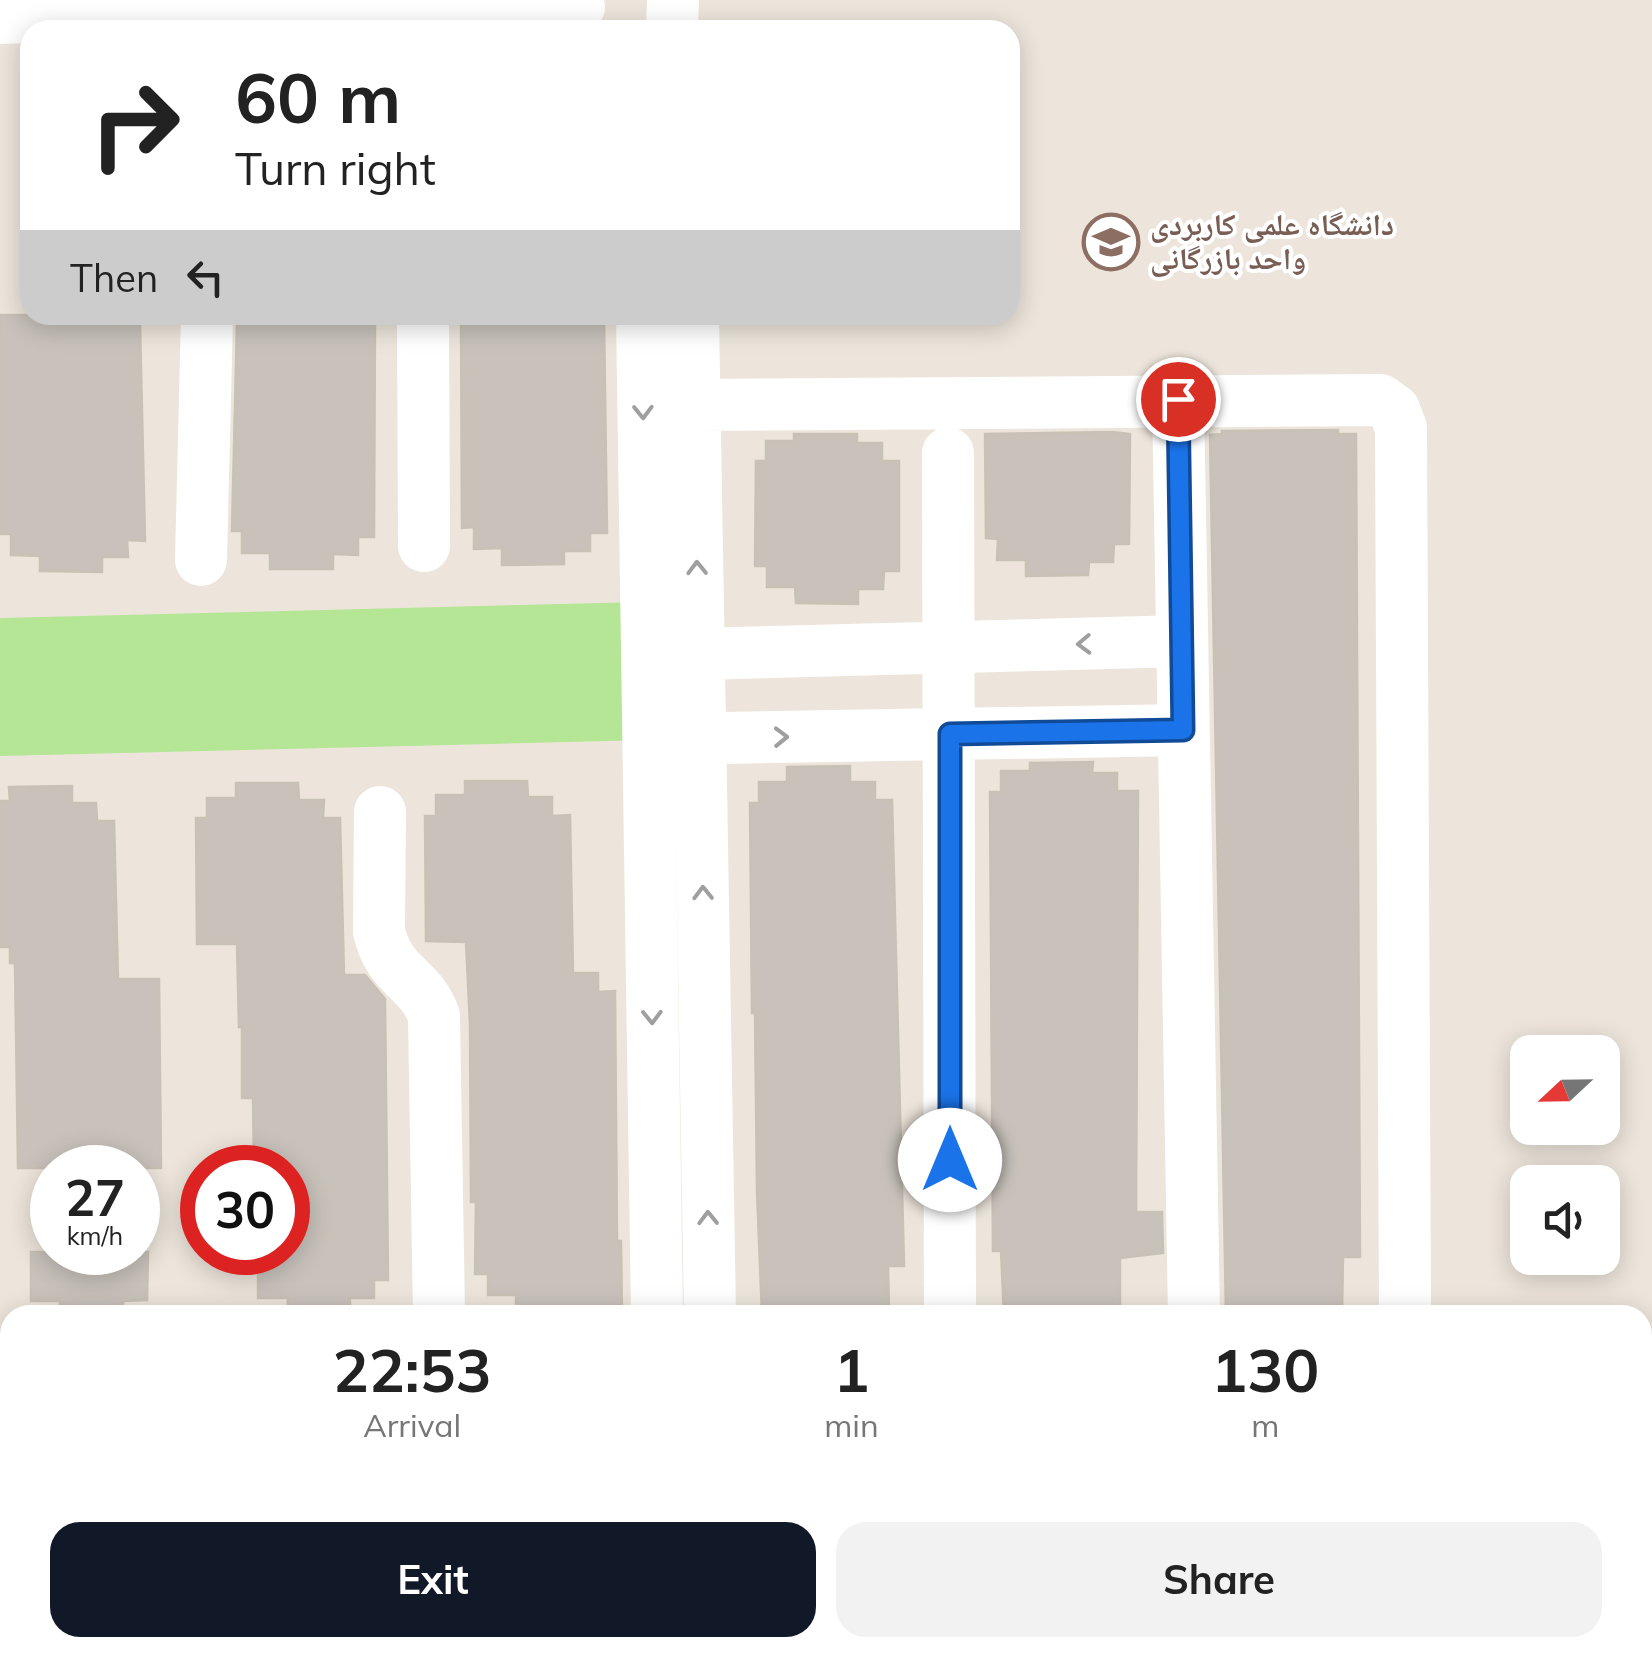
<!DOCTYPE html>
<meta charset="utf-8">
<style>
:root{--surface:#fff;--page:#f2f2f2;--text:#222;--muted:#767676;--accent:#111827}
body{margin:0;font-family:Mulish,"Noto Naskh Arabic",sans-serif;background:var(--page);color:var(--text);height:100vh;display:flex;flex-direction:column;font-size:38px;white-space:nowrap}
*{box-sizing:border-box;margin:0}
p{font-size:32px;color:var(--muted)}
.icon{flex:none;width:55px;height:55px;fill:none;stroke:currentColor;stroke-width:2;stroke-linecap:round;stroke-linejoin:round}
.map{position:relative;flex:1;overflow:hidden}
.details{position:absolute;left:0px;top:1305px;width:1652px;height:352px;display:flex;flex-direction:column;background:var(--surface);border-radius:30px 30px 0 0;box-shadow:0 5px 25px #0003}
.details>*{flex:none}
.banner{position:absolute;left:20px;top:20px;width:1000px;height:305px;border-radius:30px;box-shadow:0 5px 25px #0003;background:#fff;color:var(--text);overflow:hidden}
.needle{width:65px;rotate:248deg}
.fabs{position:absolute;left:1510px;top:1035px;display:grid;gap:20px}
.fabs a{display:grid;place-items:center;width:110px;height:110px;border-radius:20px;background:var(--surface);box-shadow:0 5px 25px #0003;font-size:50px}
.speed{position:absolute;left:30px;top:1145px;display:flex;gap:20px;font-size:50px;font-weight:700;text-align:center}
.speed>*{display:grid;place-content:center;width:130px;height:130px;border-radius:50%;background:var(--surface);box-shadow:0 5px 25px #0003;line-height:1}
.speed small{font-size:25px;font-weight:400}
.speed .limit{border:15px solid #d22;background:#fff;color:#111}
.pin{position:absolute;display:grid;place-items:center;width:85px;height:85px;color:#fff;margin:-42px;border:5px solid #fff;border-radius:50%;box-shadow:0 2px 10px #0007}
.me{position:absolute;width:110px;margin:-55px;rotate:0deg;stroke-linejoin:round;filter:drop-shadow(0 0 8px #0008)}
.turn{display:flex;align-items:center;gap:35px;height:210px;padding:0 50px;font-size:45px}
.turn .icon{width:130px;height:130px;stroke-width:2.5}
.turn b{display:block;font-size:70px;line-height:85px}
.then{display:flex;align-items:center;height:95px;padding:0 50px;background:#0003;gap:20px;font-size:38px}
.eta{display:flex;justify-content:space-evenly;align-items:center;height:170px;text-align:center}
.eta b{font-size:60px;font-weight:700;line-height:70px}
.action{display:flex;gap:20px;margin-top:auto;padding:20px 50px}
.action a{flex:1;height:115px;border-radius:30px;background:var(--accent);color:#fff;font-size:40px;font-weight:700;line-height:115px;text-align:center}
.action a+a{background:var(--page);color:var(--text)}
.map>svg:first-child{display:block}
</style>
<div class="map">
<svg width="1652" height="1656" viewBox="0 0 1652 1656">
<rect width="100%" height="100%" fill="#ede5db"/>
<path fill="#b4e696" d="M643,602L647,740L0,756V618Z"/>
<path fill="#c8c2bb" stroke="#c8c1b5" stroke-width="2.5" d="M0,315H117V325H140L145,541L127,540L128,557H102V572L40,571V556L11,555V534H0Z
M248,315H348V321L375,322L374,537H358V555L333,554V569H270V553H242V531H232L237,322H248Z
M480,315L604,318L607,533H590V551H564V564L502,565V548L474,549V527L462,528L461,318H480Z
M1338,430V434H1356L1360,1257H1343L1342,1315H1226L1210,435L1222,434V431Z
M1112,432L1130,434L1129,544H1114L1113,562H1089L1088,575L1026,576V560H997L998,539L986,538L985,434Z
M794,434H857V443H882V461H899V571H884L883,589H858V604L796,603L795,587H767V566H755L756,461H766V441H794Z
M1093,762L1092,773H1117V791H1138L1136,1212H1162L1163,1253L1120,1258V1315H1004L1001,1251H993L990,792H1001V771H1030V763Z
M850,766V782H875V800H892L904,1266H888L889,1315H762L757,1191L755,1013H752L750,803H759V782H787V767Z
M465,781H527L528,797H552V816L570,815L573,973H598V992L615,991L617,1241H621L622,1315H516V1295H488V1274H475L476,1202H471L470,1024L466,942L426,941L425,816H436V795H465Z
M236,783H298L299,800H324L323,818H340L344,975H365L385,999L388,1280H374V1298H350V1315H287L288,1298H258V1252H288V1168H254L253,1098H242V1027H239L237,944H197L196,818H207V798H236Z
M72,786V803H96L97,821H114L118,979H159L161,1168H18L15,963H10V947H0V801H10L9,787Z
M31,1252H148L147,1300L123,1301V1315H59L60,1301H31Z"/>
<g fill="none" stroke-linecap="round" stroke-linejoin="round">
<path stroke="#fff" stroke-width="52" d="M0,18L215,10L579,7
M672,30L673,0
M423,315L424,546
M642,315L657,1315
M693,315L710,1315
M1178,399L1194,1315
M695,405L1380,400L1394,410L1401,428L1405,1315
M948,453L950,1315
M201,560L207,315
M663,655L1182,641
M665,739L1183,730
M380,812L379,931C389,977 420,977 434,1016L439,1315
M0,1546H10"/>
</g>
<defs><path id="oneway-chevron" d="M-2-3.5L2.5 0L-2 3.5" fill="none" stroke-width="1.6" stroke-linecap="round" stroke-linejoin="round" transform="scale(2.5)"/></defs>
<g stroke="#9f9f9f">
<use href="#oneway-chevron" transform="translate(643 412) rotate(89)"/>
<use href="#oneway-chevron" transform="translate(697 568) rotate(-91)"/>
<use href="#oneway-chevron" transform="translate(1084 644) rotate(178)"/>
<use href="#oneway-chevron" transform="translate(781 737) rotate(-1)"/>
<use href="#oneway-chevron" transform="translate(703 893) rotate(-91)"/>
<use href="#oneway-chevron" transform="translate(652 1017) rotate(89)"/>
<use href="#oneway-chevron" transform="translate(708 1218) rotate(-91)"/>
</g>
<g fill="none" stroke-linecap="round" stroke-linejoin="round">
<g stroke="#114b97" stroke-width="25">
<path id="route" d="M950,1160V734L1183,730L1178,399"/>
</g>
<use href="#route" stroke="#1a73e8" stroke-width="18"/>
</g>
<defs>
<g id="university-ring" transform="scale(2.875)"><circle r="9.5" fill="#fff" stroke="#8d6e63" stroke-width="1.5"/><path d="M0-5L7-2L0 1L-7-2ZM-4 1L0 2.5L4 1V4Q0 6-4 4Z" fill="#8d6e63"/></g>
</defs>
<g fill-rule="evenodd">
<use href="#university-ring" x="1111" y="242"/>
</g>
<g text-anchor="middle" stroke-width="8" stroke-linejoin="round" paint-order="stroke">
<g font-size="30" font-weight="bold" fill="#785e54" stroke="#fff" text-anchor="start">
<text x="1150" y="235">دانشگاه علمی کاربردی<tspan x="1150" dy="34">واحد بازرگانی</tspan></text>
</g>
</g>
</svg>
<div class="fabs">
<a><svg class="needle" viewBox="-14 -14 28 28"><path d="M0-13l5 13h-10z" fill="#e53935"/><path d="M0 13l5-13h-10z" fill="#767676"/></svg></a>
<a><svg class="icon" aria-label="sound" viewBox="0 0 24 24"><path d="M4 9h4l5-4v14l-5-4H4zM17 9q2 3 0 6"/></svg></a>
</div>
<div class="speed"><div>27<small>km/h</small></div><div class="limit">30</div></div>
<div class="pin" style="left:1178px;top:399px;background:#d93025"><svg class="icon" aria-label="arrive" viewBox="0 0 24 24"><path d="M6 21V4h12l-3 4 3 4H6"/></svg></div>
<svg class="me" style="left:950px;top:1160px" viewBox="-20 -20 40 40"><circle r="19" fill="#fff"/><path d="M0-13L10 11 0 6-10 11z" fill="#1a73e8"/></svg>
<div class="banner">
<div class="turn"><svg class="icon" aria-label="right" viewBox="0 0 24 24"><path d="M7 20v-9h11M14 6l5 5-5 5"/></svg><div><b>60 m</b>Turn right</div></div>
<div class="then">Then<svg class="icon" aria-label="left" viewBox="0 0 24 24"><path d="M17 20v-9H6M10 6l-5 5 5 5"/></svg></div>
</div>
<section class="details">
<div class="eta">
<div><b>22:53</b><p>Arrival</p></div>
<div><b>1</b><p>min</p></div>
<div><b>130</b><p>m</p></div>
</div>
<div class="action"><a>Exit</a><a>Share</a></div>
</section>
</div>
